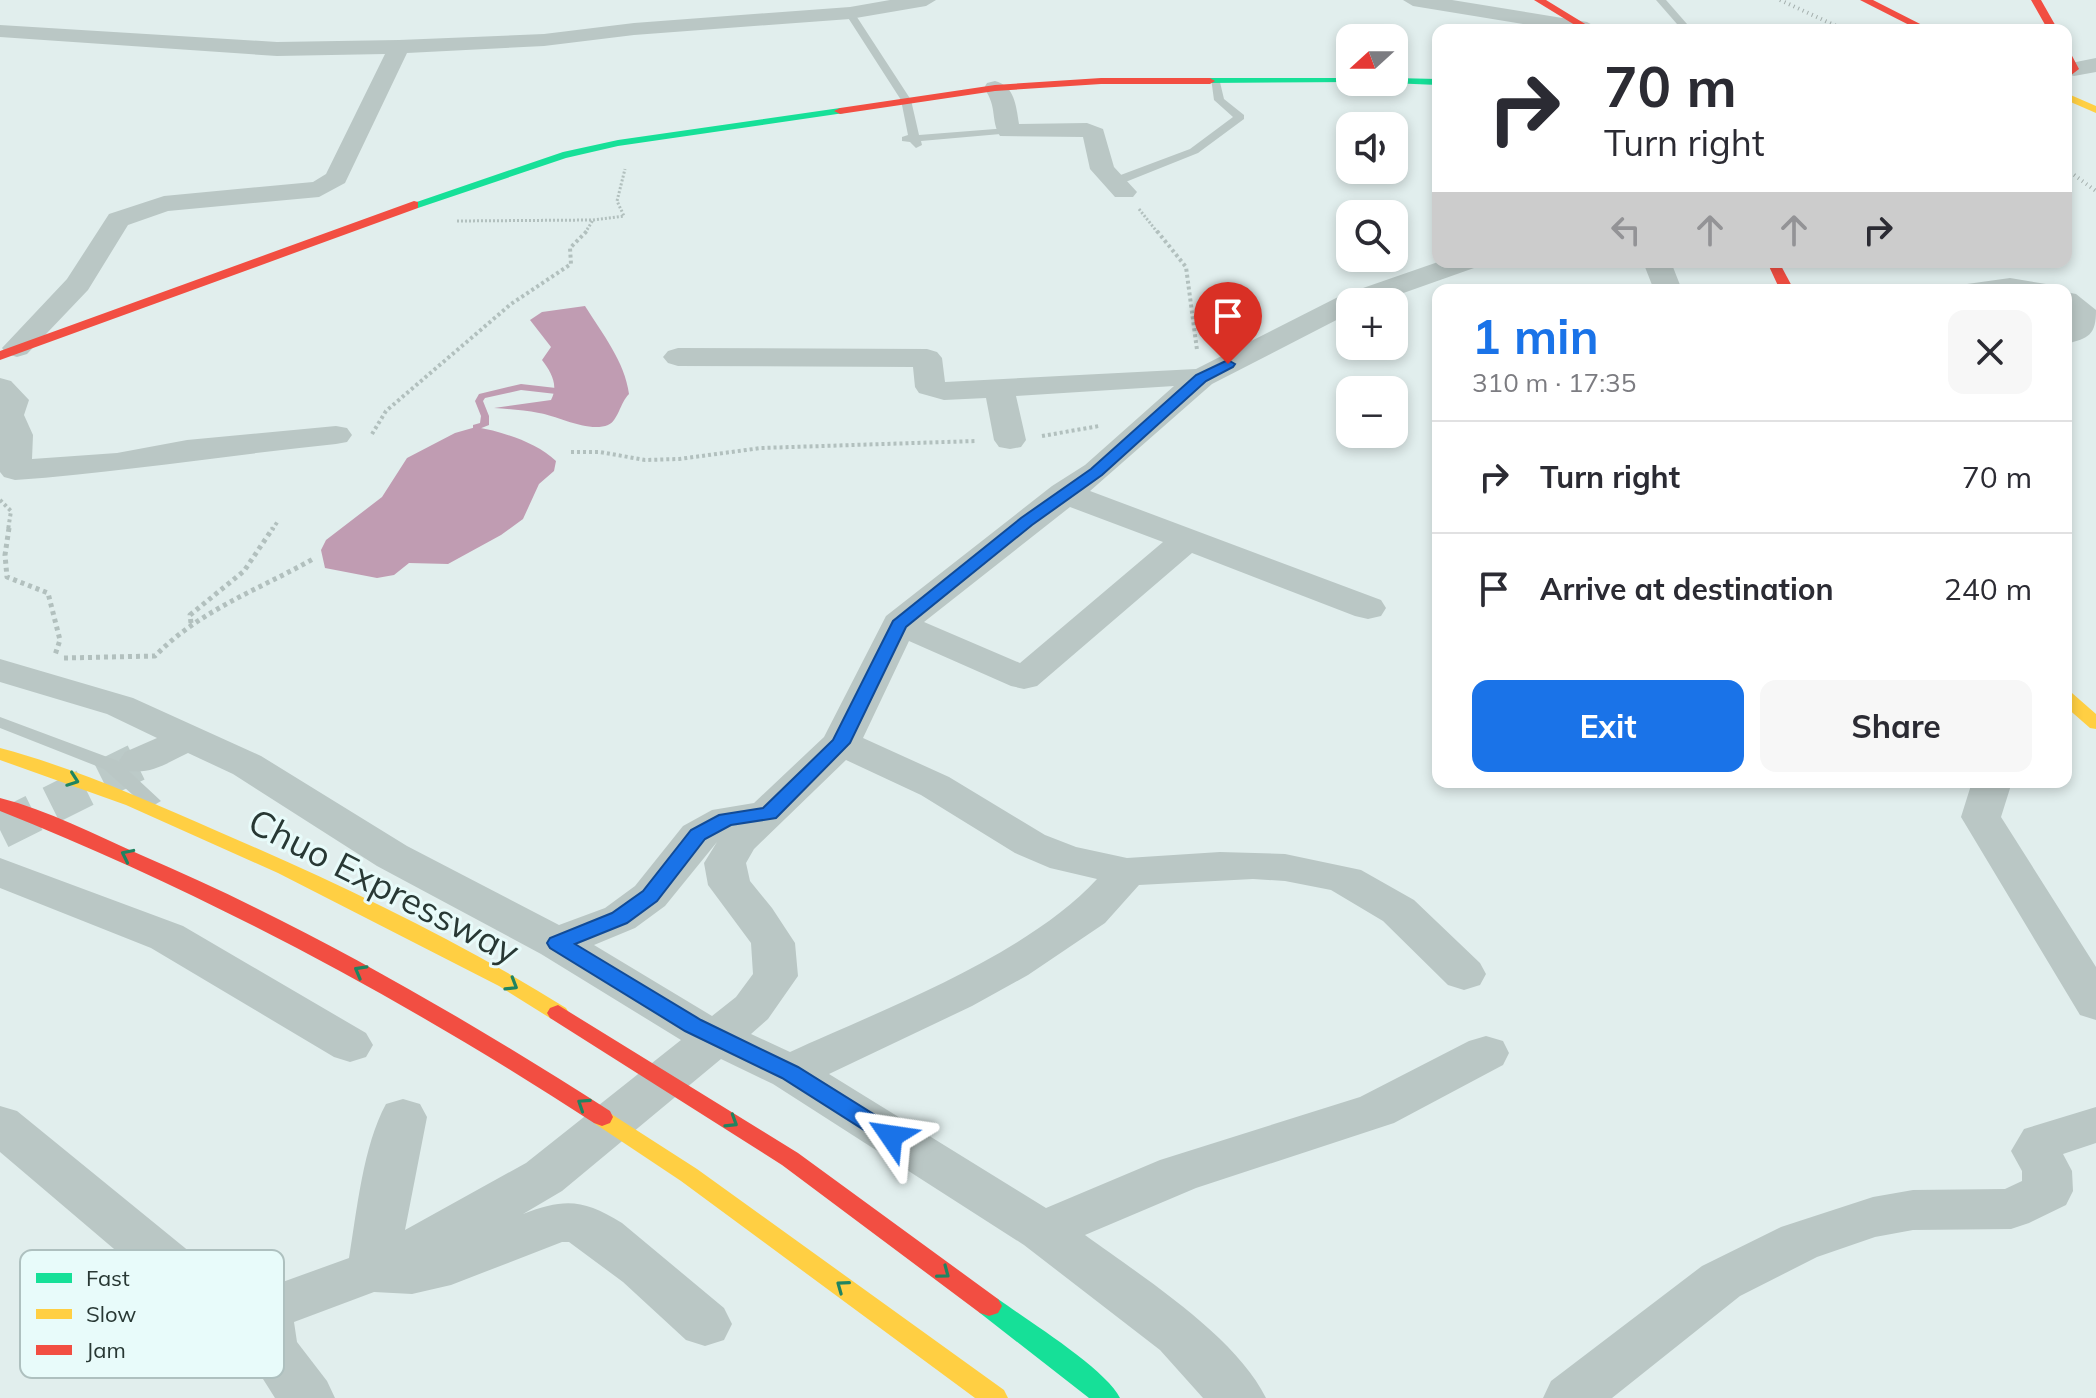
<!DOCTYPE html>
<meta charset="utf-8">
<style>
:root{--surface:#fff;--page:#f7f7f7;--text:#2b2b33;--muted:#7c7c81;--line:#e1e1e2;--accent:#1a73e8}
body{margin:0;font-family:Mulish,sans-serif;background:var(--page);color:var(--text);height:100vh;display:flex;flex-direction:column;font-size:30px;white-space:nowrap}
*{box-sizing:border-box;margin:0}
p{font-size:26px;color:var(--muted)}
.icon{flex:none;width:44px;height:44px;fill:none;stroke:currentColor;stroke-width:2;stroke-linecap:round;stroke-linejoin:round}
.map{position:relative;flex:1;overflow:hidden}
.panel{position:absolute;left:1432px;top:284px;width:640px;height:504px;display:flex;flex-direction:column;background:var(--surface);border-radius:16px;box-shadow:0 4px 12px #0003}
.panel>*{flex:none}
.hud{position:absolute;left:1432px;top:24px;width:640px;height:244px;border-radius:16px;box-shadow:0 4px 12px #0003;background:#fff;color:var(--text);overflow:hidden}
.needle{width:52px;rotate:249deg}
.controls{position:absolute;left:1336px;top:24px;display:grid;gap:16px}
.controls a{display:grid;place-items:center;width:72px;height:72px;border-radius:16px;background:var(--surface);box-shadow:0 4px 12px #0003;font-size:40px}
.pin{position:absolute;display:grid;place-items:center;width:68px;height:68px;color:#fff;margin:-82px -34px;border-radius:50% 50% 50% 0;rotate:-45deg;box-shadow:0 0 8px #0007}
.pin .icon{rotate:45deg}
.me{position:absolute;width:88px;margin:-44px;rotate:302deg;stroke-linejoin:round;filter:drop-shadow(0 0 6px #0008)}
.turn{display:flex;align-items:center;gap:28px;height:168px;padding:0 40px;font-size:36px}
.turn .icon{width:104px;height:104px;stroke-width:2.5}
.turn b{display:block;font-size:56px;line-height:68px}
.lanes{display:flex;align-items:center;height:76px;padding:0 40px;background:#0003;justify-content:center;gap:40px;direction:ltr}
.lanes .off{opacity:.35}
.round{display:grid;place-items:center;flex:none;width:84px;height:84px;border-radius:16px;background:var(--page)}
.headline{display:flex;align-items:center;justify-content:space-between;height:136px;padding:0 40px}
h1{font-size:48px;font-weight:700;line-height:60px;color:var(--accent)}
.primary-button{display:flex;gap:16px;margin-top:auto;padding:16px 40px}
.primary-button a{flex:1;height:92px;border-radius:16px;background:var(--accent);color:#fff;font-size:32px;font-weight:700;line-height:92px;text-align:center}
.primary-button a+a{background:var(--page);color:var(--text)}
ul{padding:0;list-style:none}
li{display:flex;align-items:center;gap:24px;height:112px;padding:0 40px;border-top:2px solid var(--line)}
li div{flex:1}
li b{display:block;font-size:30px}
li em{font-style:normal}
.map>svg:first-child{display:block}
</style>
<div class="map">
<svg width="2096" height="1398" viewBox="0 0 2096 1398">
<rect width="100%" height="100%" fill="#e1eeed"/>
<path fill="#c09cb2" d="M585,306C602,333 625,362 629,394C620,403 618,421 608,425C589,433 558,416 539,413C524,410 509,409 494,408L551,400C559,385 551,372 542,360L551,347L530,320L542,312Z
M476,427C503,432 536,442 556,461L554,471L539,484L523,519L501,535L448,564L409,563L394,575L377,578L325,568L321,550L326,540L382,497L407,458L455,433Z"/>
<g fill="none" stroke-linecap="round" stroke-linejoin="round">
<path fill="#c09cb2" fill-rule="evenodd" d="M521,384L556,388L560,391L556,394L521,390L485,398L483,401L489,416V425L479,429H473V425L480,423L481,416L475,401L479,394Z"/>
<path stroke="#bccac8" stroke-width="38" stroke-dasharray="38 19" stroke-linecap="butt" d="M0,830L139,761"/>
<path stroke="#b2c0be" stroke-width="3" stroke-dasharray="2 2" stroke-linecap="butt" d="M1139,209L1158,233
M457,221L593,220L624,216L617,201L625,169
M585,233L593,220"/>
<path stroke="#b2c0be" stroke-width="4" stroke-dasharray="3 3" stroke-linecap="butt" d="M1157,231L1186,267L1197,350
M372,434L386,411L511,304L571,264L570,248L587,231
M1042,436L1099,426
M571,452H600L645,460L679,459L761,448L976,441
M0,500L11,511L8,530
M272,530L278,521"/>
<path stroke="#b2c0be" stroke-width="5" stroke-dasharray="4 4" stroke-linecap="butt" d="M9,528L5,555L7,577L48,593L60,640L55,655
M191,623L190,615L244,571L273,528
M64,658L155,656C200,610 258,590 313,559"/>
<path fill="#bac7c5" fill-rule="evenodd" d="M1656,0H1666L1687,24L1686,30H1676L1677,24Z
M847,11H853L911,100L919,135L1008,128L1014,131L1012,133L921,141L922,145L916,148L910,142L902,141V137L908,135L901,100L845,13Z
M1211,78H1219L1224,99L1244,115V119L1198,153L1118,185H1110V179L1190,149L1233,117L1214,100Z
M0,717L118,761L161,801L151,807L144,805L104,769L0,728Z"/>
<path fill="#bac7c5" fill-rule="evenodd" d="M890,0H936L926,6L850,19L634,35L544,46L407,53L345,183L319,197L168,211L128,225L88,290L27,354L17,357L7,354L2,348L67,279L109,214L164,196L313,182L326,174L385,54L277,56L0,37V25L277,42L399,40L544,34L634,23L850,7Z
M1403,0H1452L1587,22L1598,28L1560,30L1413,6Z
M2096,58V72L2074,76L2066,74V64Z
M995,81C1015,86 1016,106 1019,124L1087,123L1103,129L1114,167L1137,192L1133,197H1115L1090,169L1083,137L1000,136C990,119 998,108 984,88L987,83Z
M1438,262H1478L1474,268L1378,302H1350V313L1212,384L1090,491L1381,600L1386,608L1381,616L1368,619L1355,616L1192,553L1037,686L1024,689L1011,686L909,641L863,738L949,777L1045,835L1076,847L1127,858L1220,852L1285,854L1361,870L1414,900L1480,963L1486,974L1480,985L1464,990L1448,985L1383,921L1331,890L1285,881L1253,879L1139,885L1105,923L1028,975L972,1006L829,1074L1046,1208L1160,1160L1360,1097L1469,1041L1486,1036L1503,1041L1509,1053L1503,1065L1394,1123L1196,1188L1085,1235C1141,1276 1235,1335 1266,1398H1203L1160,1350L1024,1245L773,1084L721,1059L562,1191L523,1214C565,1198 583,1199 622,1223L724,1308L732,1324L724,1340L705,1346L686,1340L623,1282L569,1242H562L451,1285L412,1294L374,1292L294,1322L297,1342L327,1381L335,1398H275L244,1349L241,1323L174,1300L0,1152V1106L17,1111L212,1270L266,1288L349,1258C357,1210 363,1146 386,1104L403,1099L420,1104L427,1117L405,1230L526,1163L681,1040L541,954L377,866L233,774L188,753C167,763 149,776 125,770L119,761L125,752L157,738L107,714L0,682V659L133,698L261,756L407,846L559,925L605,908L635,886L683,826L712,810L754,803L824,737L886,616L1052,486L1085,465L1174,386L1016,396L1026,440L1021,447L1010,449L999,447L994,440L986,398L944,400L919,393L915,387L913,367L678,366L668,363L663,357L668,351L678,348L927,349L937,352L942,358L945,382L1196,369L1340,296ZM1070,507L1163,542L1020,663L924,622ZM846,760L921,795L1015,853L1050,868L1097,879C1026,956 886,1008 790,1052L751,1034L768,1019L798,976L795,943L772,908L750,881L746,863L754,849ZM717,842L704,863L708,885L751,943L753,974L736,997L712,1016L594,945L635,928L665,906Z
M1643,262H1671L1682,290H1654Z
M2010,278L2046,284L2050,290H1963L1967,284Z
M2066,292L2076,294L2096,310C2096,335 2089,338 2066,344V325L2072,323L2066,314Z
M0,378L11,381L29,400L24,415L33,435L32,459L117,453L187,440L336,426L347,428L352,435L347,442L336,444C229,455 123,472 15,480L4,477L0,472Z
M1972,782H2012L2001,817L2096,967V1020L2080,1015L1961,817Z
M0,858L183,926L366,1033L373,1045L366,1057L350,1062L334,1057L151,948L0,888Z
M2096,1107V1143L2063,1154L2072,1171L2073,1191L2066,1205L2029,1223L2011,1229L1913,1230L1875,1237L1817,1257L1740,1296L1612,1398H1543L1551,1381L1702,1266L1781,1227L1873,1197L1913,1190L2005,1189L2022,1181V1171L2011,1151L2024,1129Z"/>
<path fill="#16e098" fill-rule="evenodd" d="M1210,78H1350V82H1355L1206,83V79Z
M1394,78L1438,79V85L1390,83L1394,82Z
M840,108L844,109V113L618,146L566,158L418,208L408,205L563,152L618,140Z
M989,1296L998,1299C1027,1320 1106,1369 1120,1398H1089L980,1313L976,1306L980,1299Z"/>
<path fill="#ffcf43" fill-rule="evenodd" d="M2066,93L2096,106V113L2066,100Z
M2066,692L2072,693L2096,714V729L2090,728L2066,707Z
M0,748C72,767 149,801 217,831C336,882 456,939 566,1008L569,1013L566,1018L558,1021L550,1018L499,986L278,873L126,805L0,760Z
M602,1108L697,1169L1004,1390L1008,1398H975L681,1181L594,1123L591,1117L594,1111Z"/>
<path fill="#f24e42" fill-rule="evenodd" d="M1534,0H1546L1595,30H1583Z
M1860,0H1873L1932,30H1919Z
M2031,0H2041L2058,30H2048Z
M2066,51L2070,52L2079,69L2066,79L2068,68Z
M1101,78H1210L1215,81L1210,84H1101L995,91L840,114L834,111L840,108L995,85Z
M414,201L418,202V208L0,360V351Z
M1767,262H1779L1794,290H1780Z
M0,798C48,810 95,835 141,855C305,925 460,1015 610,1111L613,1117L610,1123L602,1126L594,1123C405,1000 210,895 0,811Z
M558,1005L798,1153L998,1299L1002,1306L998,1313L989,1316L980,1313L782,1165L550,1018L547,1013L550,1008Z"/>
<path stroke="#a4afad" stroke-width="4" stroke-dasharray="1 4" stroke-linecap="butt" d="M1780,0L1845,30
M2066,169L2096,191"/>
</g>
<defs><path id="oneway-chevron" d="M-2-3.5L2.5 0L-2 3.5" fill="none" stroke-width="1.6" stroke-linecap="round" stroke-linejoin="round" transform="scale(2)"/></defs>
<g stroke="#208461">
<use href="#oneway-chevron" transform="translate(73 780) rotate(20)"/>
<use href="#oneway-chevron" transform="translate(127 855) rotate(-154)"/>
<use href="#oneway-chevron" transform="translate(360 971) rotate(-151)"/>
<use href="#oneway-chevron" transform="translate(512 985) rotate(31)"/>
<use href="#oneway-chevron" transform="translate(583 1104) rotate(-147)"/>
<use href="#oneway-chevron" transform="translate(732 1122) rotate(32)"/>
<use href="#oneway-chevron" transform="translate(944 1273) rotate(37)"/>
<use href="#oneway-chevron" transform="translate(842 1286) rotate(-144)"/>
</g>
<path fill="#1a73e8" stroke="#114b97" stroke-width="2" d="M1228,360L1235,364L1233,367L1206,381L1102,475L1032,525L906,627L850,743L776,818L731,825L705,839L657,901L627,923L575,944L701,1020L798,1067L899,1130L903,1136L899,1142L891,1145L883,1142L782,1078L685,1031L550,948L547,943L550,938L612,913L643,891L691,830L719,815L763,808L833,740L893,621L1021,518L1091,469L1196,375Z"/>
<g text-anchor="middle" stroke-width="6" stroke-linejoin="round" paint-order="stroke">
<g font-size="36" fill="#283834" stroke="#e8fbfa">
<text transform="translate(384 886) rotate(27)" y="13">Chuo Expressway</text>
</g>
</g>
<rect x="20" y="1250" width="264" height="128" rx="12" fill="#e8fbfa" stroke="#aec0bf" stroke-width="2"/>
<rect x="36" y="1273" width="36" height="10" fill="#16e098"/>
<rect x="36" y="1309" width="36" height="10" fill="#ffcf43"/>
<rect x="36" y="1345" width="36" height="10" fill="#f24e42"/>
<g font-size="22" fill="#283834">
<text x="86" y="1286">Fast</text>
<text x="86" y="1322">Slow</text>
<text x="86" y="1358">Jam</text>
</g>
</svg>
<div class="controls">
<a><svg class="needle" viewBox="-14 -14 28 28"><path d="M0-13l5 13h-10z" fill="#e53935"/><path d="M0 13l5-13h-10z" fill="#7c7c81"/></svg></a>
<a><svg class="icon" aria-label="sound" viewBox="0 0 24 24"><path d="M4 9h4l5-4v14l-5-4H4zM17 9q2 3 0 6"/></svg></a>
<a><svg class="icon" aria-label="search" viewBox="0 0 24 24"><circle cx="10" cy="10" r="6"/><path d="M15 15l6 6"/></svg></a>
<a>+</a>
<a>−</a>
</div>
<div class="pin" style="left:1228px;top:364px;background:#d93025"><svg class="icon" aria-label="arrive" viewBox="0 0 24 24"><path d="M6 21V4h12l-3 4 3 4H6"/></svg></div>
<svg class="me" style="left:891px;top:1136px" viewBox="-20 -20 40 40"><path d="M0-17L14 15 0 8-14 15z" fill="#1a73e8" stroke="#fff" stroke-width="4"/></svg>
<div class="hud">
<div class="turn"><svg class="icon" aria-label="right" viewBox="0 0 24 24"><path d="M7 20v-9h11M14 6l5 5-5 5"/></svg><div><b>70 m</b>Turn right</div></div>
<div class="lanes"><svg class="icon off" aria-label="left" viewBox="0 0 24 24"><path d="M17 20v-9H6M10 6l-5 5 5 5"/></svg><svg class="icon off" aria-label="ahead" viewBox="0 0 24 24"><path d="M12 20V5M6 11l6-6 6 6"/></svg><svg class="icon off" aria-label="ahead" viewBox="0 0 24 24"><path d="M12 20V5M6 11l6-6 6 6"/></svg><svg class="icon" aria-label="right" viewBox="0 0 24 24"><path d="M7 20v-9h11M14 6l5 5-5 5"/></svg></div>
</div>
<section class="panel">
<div class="headline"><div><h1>1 min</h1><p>310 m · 17:35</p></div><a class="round"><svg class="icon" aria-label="close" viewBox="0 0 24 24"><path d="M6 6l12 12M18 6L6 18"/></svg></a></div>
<ul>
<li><svg class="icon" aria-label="right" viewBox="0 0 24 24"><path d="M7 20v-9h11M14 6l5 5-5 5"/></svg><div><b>Turn right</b></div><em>70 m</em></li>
<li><svg class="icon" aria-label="arrive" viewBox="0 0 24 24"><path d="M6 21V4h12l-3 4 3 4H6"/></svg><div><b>Arrive at destination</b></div><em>240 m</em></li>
</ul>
<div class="primary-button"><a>Exit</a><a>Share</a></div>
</section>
</div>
